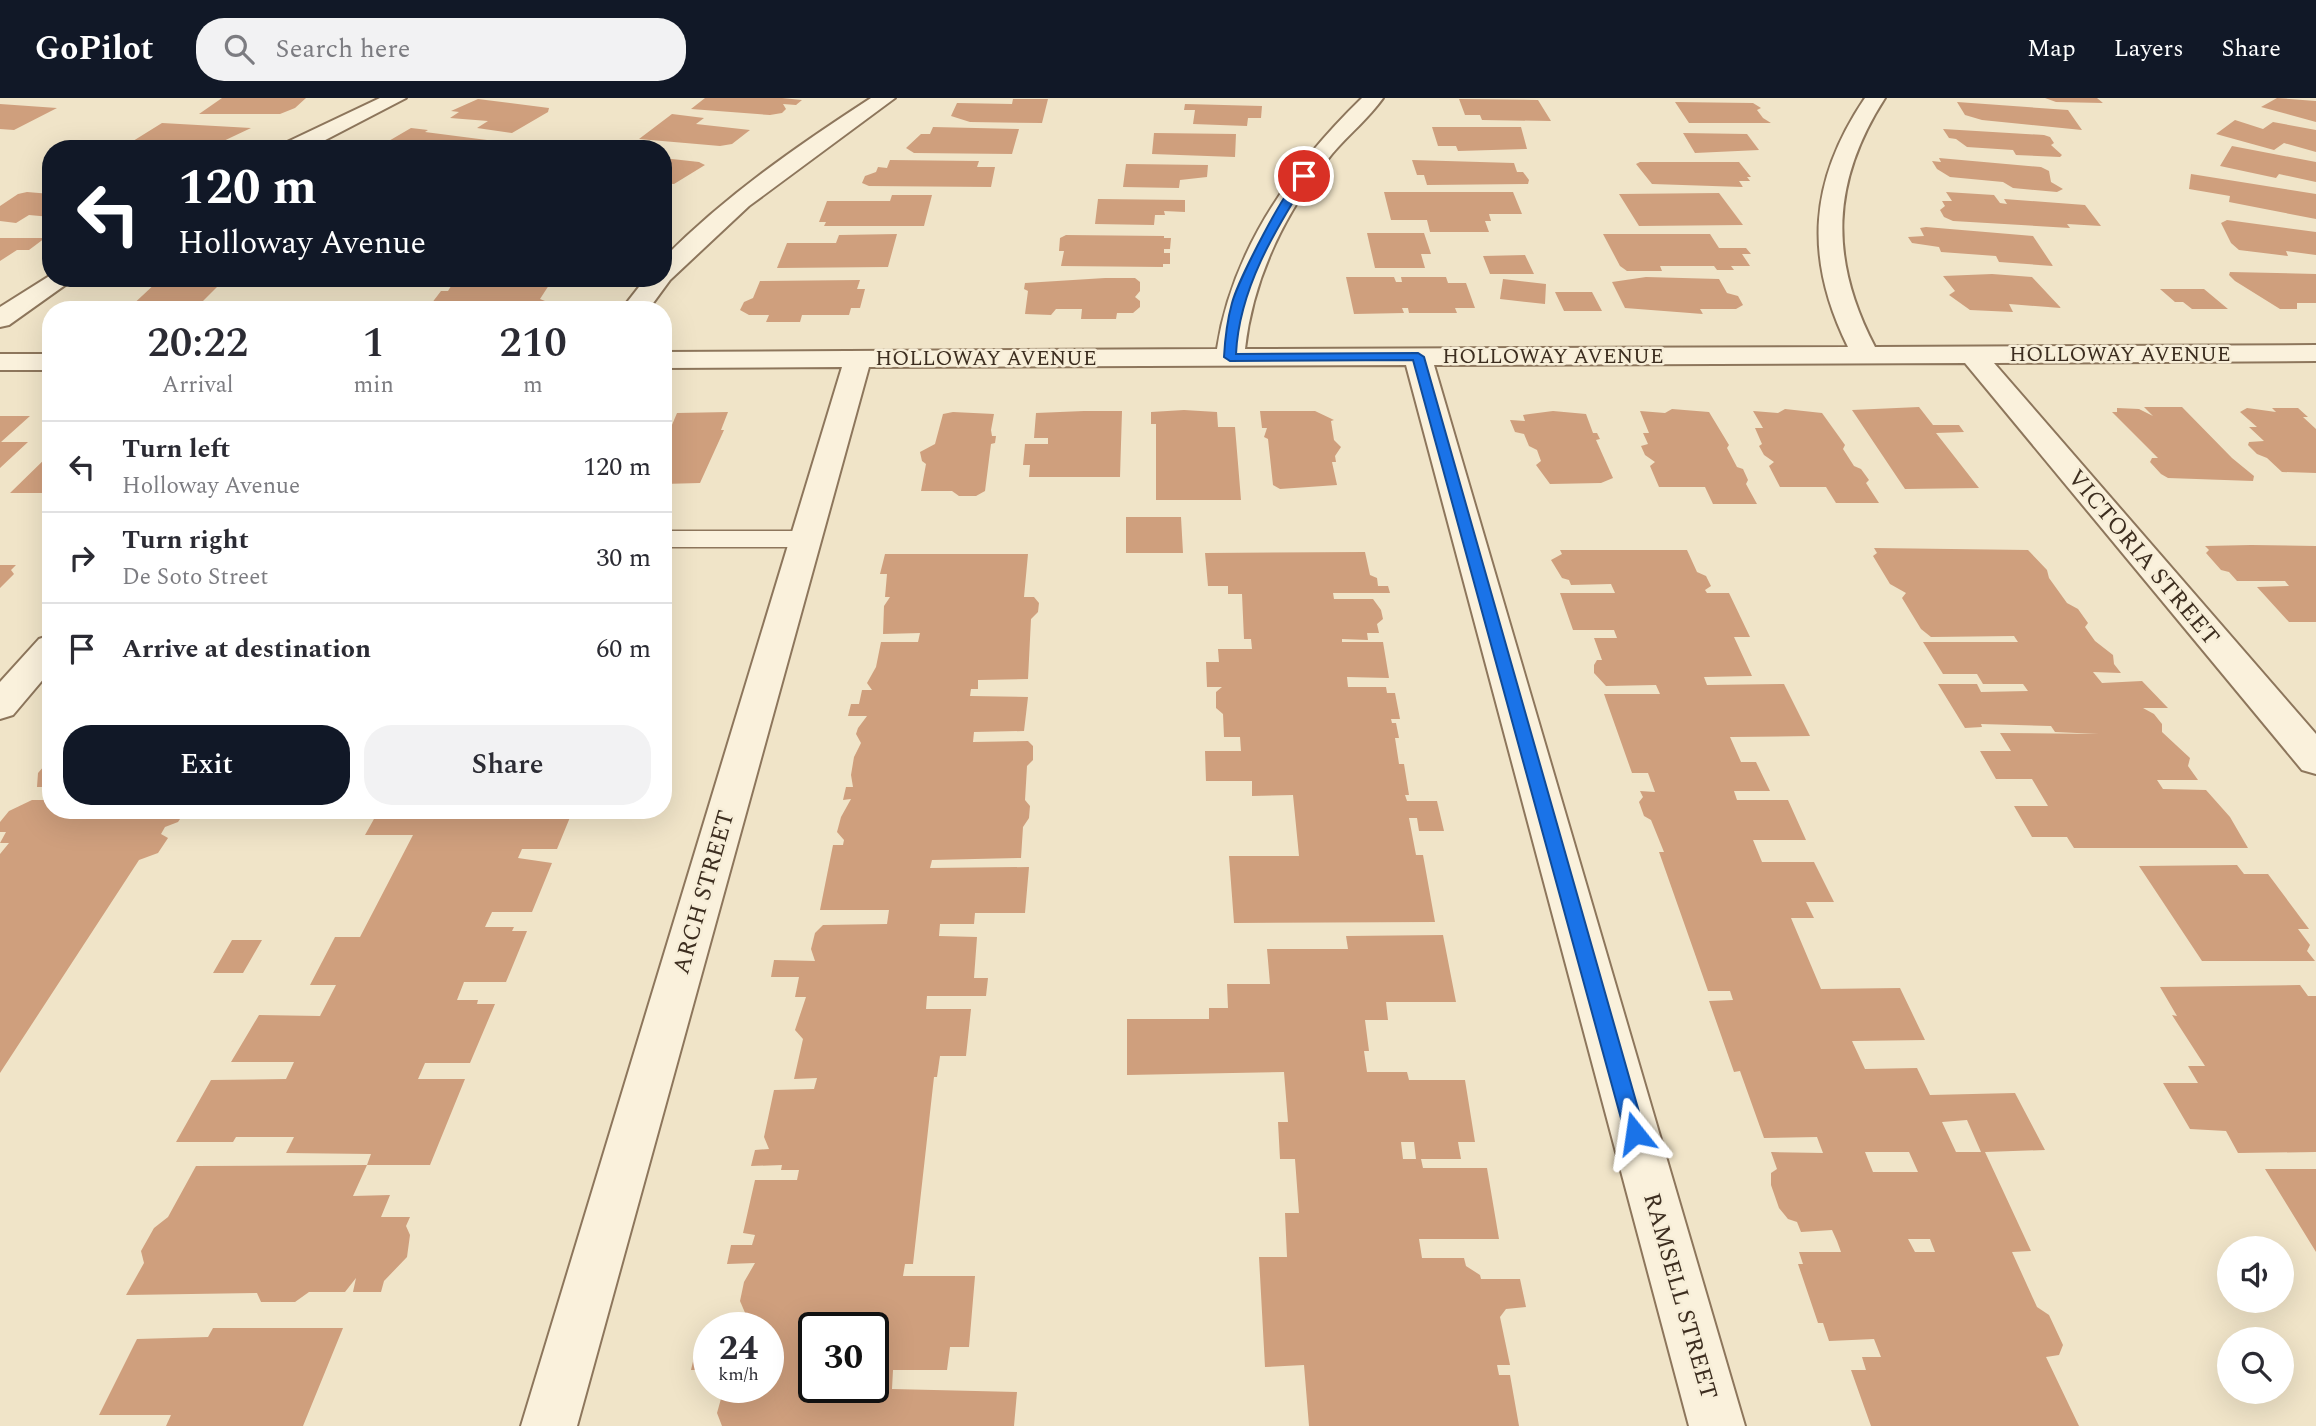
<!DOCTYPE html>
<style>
:root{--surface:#fff;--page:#f2f2f3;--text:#2b2b33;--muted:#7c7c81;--line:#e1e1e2;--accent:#111827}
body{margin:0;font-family:Spectral,serif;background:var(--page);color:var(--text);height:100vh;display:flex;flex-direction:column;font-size:26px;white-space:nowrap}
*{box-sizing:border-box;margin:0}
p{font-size:23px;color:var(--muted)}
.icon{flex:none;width:38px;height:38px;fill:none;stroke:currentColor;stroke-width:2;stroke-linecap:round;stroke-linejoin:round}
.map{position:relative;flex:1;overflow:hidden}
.panel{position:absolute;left:42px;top:203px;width:630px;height:518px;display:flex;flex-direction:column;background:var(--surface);border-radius:28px;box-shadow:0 7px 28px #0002}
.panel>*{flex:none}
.top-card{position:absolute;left:42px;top:42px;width:630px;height:147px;border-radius:28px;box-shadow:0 7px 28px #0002;background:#111827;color:#fff;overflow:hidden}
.buttons{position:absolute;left:2217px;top:1138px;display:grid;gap:14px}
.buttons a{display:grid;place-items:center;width:77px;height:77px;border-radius:50%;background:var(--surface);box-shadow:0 7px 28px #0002;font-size:35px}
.speed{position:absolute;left:693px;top:1214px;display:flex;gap:14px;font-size:35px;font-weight:700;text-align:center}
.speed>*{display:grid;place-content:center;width:91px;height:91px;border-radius:50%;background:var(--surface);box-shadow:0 7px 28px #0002;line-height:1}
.speed small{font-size:18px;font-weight:400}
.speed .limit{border:4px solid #111;border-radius:10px;background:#fff;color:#111}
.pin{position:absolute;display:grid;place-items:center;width:60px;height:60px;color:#fff;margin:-30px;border:4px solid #fff;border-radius:50%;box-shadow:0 2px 7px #0007}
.me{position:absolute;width:77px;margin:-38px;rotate:345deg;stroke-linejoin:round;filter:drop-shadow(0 0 5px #0008)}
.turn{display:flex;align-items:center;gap:24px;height:147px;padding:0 21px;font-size:32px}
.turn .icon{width:91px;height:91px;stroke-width:2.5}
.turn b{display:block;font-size:49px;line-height:60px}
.eta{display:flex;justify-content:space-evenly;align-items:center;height:119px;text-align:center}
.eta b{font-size:42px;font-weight:600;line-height:49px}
.button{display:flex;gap:14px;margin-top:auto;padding:14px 21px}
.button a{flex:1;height:80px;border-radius:28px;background:var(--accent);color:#fff;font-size:28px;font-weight:600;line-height:80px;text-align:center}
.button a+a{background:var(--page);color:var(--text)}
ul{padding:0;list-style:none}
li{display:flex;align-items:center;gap:21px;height:91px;padding:0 21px;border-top:2px solid var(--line)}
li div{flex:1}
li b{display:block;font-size:26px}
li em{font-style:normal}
header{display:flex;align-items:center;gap:42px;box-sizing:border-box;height:98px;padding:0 35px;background:var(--accent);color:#fff}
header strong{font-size:33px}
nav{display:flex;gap:38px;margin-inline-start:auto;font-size:24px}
.search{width:490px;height:63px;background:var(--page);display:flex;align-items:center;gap:18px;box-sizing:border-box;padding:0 24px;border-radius:28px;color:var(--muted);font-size:26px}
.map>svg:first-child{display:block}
</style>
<header>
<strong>GoPilot</strong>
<div class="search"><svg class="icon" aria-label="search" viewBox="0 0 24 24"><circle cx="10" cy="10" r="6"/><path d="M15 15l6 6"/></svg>Search here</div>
<nav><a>Map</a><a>Layers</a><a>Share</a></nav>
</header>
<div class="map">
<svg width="2316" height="1328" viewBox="0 0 2316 1328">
<rect width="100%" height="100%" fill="#f0e4c8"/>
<path fill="#cf9f7d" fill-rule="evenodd" d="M306,0L295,10L280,16H199L222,0Z
M705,0H782L802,2L796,7L783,6L786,11L782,15L770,17L691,11Z
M2045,0H2097L2103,5L2056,4Z
M2277,0L2316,3V24L2261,9Z
M478,1L549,10L548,14L512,35L477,30L488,23L450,20L459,14L451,13Z
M1013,1H1048L1042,25L970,24L951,18L957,5L1012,6Z
M1459,1L1538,2L1551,23L1482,22L1480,17H1465Z
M1675,4L1753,5L1761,10L1757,12L1763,20L1771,25H1689Z
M1957,4L2068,12L2082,32L1982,22L1965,17Z
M0,6L57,10L14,32L0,31Z
M1185,6L1262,8L1261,20H1248L1247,28L1193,26L1195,12H1184Z
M672,16L704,20L696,26L750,32L732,46L720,48L639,41Z
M2235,22L2263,31L2273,24L2316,32V54L2284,45L2274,52L2216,36Z
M162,25L251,30L215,47L173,45L165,50L125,48Z
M933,29L1019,31L1012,56L914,55L906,50L921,36H930Z
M1432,29H1521L1527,51L1458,53L1456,48H1438Z
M411,30L428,32L425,34L487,42L472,51L388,50L397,45L387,44Z
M1943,31L2044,37L2050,39L2054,45L2051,47L2062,57L2060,59L2016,57L2013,52L1967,49L1956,41L1949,40Z
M1154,35L1236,36L1235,59L1152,56Z
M1683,35L1747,36L1759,52L1695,55Z
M2232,48L2316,64V84L2279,76L2276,80L2220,68Z
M663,60L699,64L705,67L674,86L663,85Z
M1939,60L2041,69L2049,73L2051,84L2063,91L2057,94L2013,90L2003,84L1950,79L1937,71L1932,63L1941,64Z
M890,62L979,63L977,69H995L991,89L869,88L862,85L865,78L876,74L878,69L887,70Z
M1412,62L1514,65L1517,74H1523L1529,82L1528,86L1427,87L1424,77H1417Z
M1640,64H1739L1751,79H1747L1750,83H1739L1743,89L1652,86L1636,66Z
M1126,66L1208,67L1207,79L1180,82L1179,90L1123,89Z
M2191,76L2316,96V121L2229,104L2230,98L2189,91Z
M27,94L51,96V119L29,117L16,125L0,123V108L18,96Z
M1384,94H1513L1522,116H1489L1491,123H1485L1489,134H1430L1427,122H1391Z
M1946,94L1994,97L2000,105L2007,106L2004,101L2085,107L2101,128L2067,126L2070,130L1953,123L1944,119L1940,112L1945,108L1942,103H1952Z
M1719,95L1743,127L1639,128L1619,96Z
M892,97H932L924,128H824L826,124H819L827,103H890Z
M1098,101L1185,102V114L1164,113L1165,117H1155L1154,127L1095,126Z
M2227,122L2316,134V157L2286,153L2288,158L2239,152L2231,145L2221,125Z
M1926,129L2033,138L2053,168L1999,164L1996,158L1941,154L1939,149L1912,145L1908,139L1924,138L1920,130Z
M1367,135H1424L1431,156H1421L1425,170H1375Z
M897,136L888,169L777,170L787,145H836L839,137Z
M1603,136H1710L1719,150H1746L1751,156H1742L1750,168H1731L1734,172H1717L1714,168H1660L1662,173H1627L1620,168Z
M1066,137L1164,138V140H1171L1170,151H1164V155H1170V166H1163V169L1061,168L1064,153H1059L1060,140Z
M0,140H45L29,152H17L0,163Z
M1525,157L1534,176H1490L1483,158Z
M2230,174L2316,176V205H2297V211H2280L2235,183L2229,177Z
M1992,176L2032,179L2061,210L2009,206L2013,214L1970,212L1949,197L1955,193L1943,178Z
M1346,179H1394L1396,184H1402L1401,179H1446L1448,185H1466L1475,210H1455L1457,215H1409L1408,210H1402L1404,215L1354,216Z
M1646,179L1719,181L1727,195L1738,198L1743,207L1736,211H1700L1703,216L1625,210L1612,184Z
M1105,180H1135L1140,184V193L1135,199L1140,203V209L1133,215H1117L1116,221H1081L1082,211H1056L1051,217L1025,216L1028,193L1024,191L1025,185Z
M1503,181L1546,186L1545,206L1500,201Z
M860,182L857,191H865L860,210H851L849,217H802L800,224H766L769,217H749L740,212L744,204L753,200L760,183Z
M158,183H223L199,207H188L183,212H127Z
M551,184L540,201L550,205L545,212L428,210L441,193H448L453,185Z
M2160,191H2204L2228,211H2192L2183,204H2175Z
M1555,194H1592L1602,213H1564Z
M1919,309L1933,327H1959L1964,334L1936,335L1979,390L1905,391L1852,312Z
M2144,309H2182L2232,360L2254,378L2253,383L2168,380L2161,376L2150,364L2152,360H2158L2112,314H2117V310L2139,311L2153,318Z
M2247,310L2276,314L2272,310H2298L2308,319H2303L2316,331V375L2282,374L2267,360L2257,356L2248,347L2249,344L2264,343L2249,329H2257L2240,314Z
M1672,311L1709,314L1729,347L1727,350L1737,369L1743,371L1748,382L1746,386L1757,406H1713L1705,389H1659L1650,368L1655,364L1645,357L1641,348L1648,346L1643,335H1649L1640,313L1665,315Z
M1785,311L1822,315L1845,347L1843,351L1854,368L1861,371L1869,382L1866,385L1879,405H1836L1826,389H1780L1769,368L1774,364L1764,357L1759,348L1762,346L1755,330H1763L1753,313L1778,315Z
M1184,312L1217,314L1218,329H1235L1241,402H1156V326H1151V314Z
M1084,313H1122L1120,379H1029L1030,367H1023L1025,346H1048V340H1034L1036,315Z
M1260,313H1315L1334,322L1331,323L1334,342L1341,349L1335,358L1336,364H1332L1337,387L1280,391L1273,387L1268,341L1264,339L1267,330H1262Z
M1553,313L1586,316L1593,335H1597L1600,341L1596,342L1613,380L1601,385L1550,386L1536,367L1541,363L1537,352L1529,348L1524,336L1515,334L1510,322L1525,323L1523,317Z
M728,314L721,332H724L700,385L663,386V334H669L677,315Z
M953,314L994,316L991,332L992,338H996L995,345L991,346L985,393L976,398H959L952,393H921L926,366L922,363L920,354L935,346L943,316Z
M0,318H30L1,344H28L0,370Z
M51,355V395H10Z
M1126,419H1181L1183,455H1126Z
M2251,447L2316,448V524H2289L2257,489L2289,488L2285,483H2237L2229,474L2221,472L2206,455L2209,452L2205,448Z
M1874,450L2028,452L2047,472L2049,480L2067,505L2078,511L2088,525L2085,529L2095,543L2113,557L2114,566L2121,575L2093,574L2102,585L2142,583L2168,610H2143L2154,616L2162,626V634L2190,660L2188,668L2198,682H2157L2163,691L2206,692L2230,719L2248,750H2074L2067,739H2032L2014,708H2048L2032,681H1996L1980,653H2011L2000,635L2099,636L2055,634L2051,628L1981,626L1982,629L1965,630L1938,586H1977L1981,594L2028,593L2023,586H1983L1977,576H1943L1923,544H2018L2014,538L1931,539L1921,531L1902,500L1906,495L1890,486L1873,458L1877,455Z
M1560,452H1687L1697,474L1706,478L1711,488L1705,492L1707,495H1729L1750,539H1734L1752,578L1704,579L1707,587L1784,586L1810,638L1730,639L1741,664H1756L1770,693H1734L1737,702H1788L1806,742H1753L1762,764H1814L1834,804H1806L1814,820H1791L1821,891L1900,890L1925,942L1852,943L1865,971L1917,970L1930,997L2015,995L2045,1052L1985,1054L2031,1153L2012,1154L2037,1209L2049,1217L2063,1247L2059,1257L2046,1259L2079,1328H1871L1851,1272H1866L1862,1259H1881L1874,1241L1829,1243L1823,1225H1818L1798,1166H1803L1799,1154H1841L1837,1143L1832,1132L1801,1134L1797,1124L1788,1121L1779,1110L1771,1087V1075L1777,1071L1771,1054L1823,1055L1817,1039L1764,1040L1740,973L1734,974L1709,903L1733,902L1730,893H1708L1659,754H1664L1651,722L1644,718L1639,704L1643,699L1640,693L1655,694L1648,675H1632L1604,596H1660L1656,587L1606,588L1594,575V567L1597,562H1602L1594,540H1617L1614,532H1573L1560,495H1615L1611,486L1571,487L1569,482L1562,480L1551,462L1562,456ZM1967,1022L1981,1054H1956L1942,1024ZM1865,1054H1909L1918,1074H1873ZM1908,1141H1930L1935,1154H1915Z
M1365,454L1370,477L1377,480L1378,488H1388L1390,495H1333L1334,501H1373L1381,512L1383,521L1377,526L1379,535H1367L1368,542L1342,541V544H1383L1389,580L1347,579L1348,589H1386L1387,595H1395L1400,621H1391L1392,625H1396L1399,640H1395L1399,666H1404L1409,697H1405L1407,703H1437L1444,733H1419L1417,720H1409L1416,757H1423L1435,824L1234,825L1229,758H1299L1293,697L1252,698V683H1206L1205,653H1241L1240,639H1224L1223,616L1216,610V594L1222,589H1207L1206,564H1219L1218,551H1252L1251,541H1244L1242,496H1228V488H1208L1205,455Z
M885,456H1028L1024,499H1034L1039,505L1038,514L1031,521L1028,581L978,582V591H971L970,598L1028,599L1024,633L974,634L973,644L1028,643L1033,648V662L1027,668L1025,702L1030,708L1029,720L1023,729L1021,760L932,762L930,770L1029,769L1025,815H975L974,826H940L939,838L977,839L974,880H988L986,898H927L926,911H971L966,958H940L937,979H934L913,1166H905L903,1178H975L969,1249H950L947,1272H893L892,1291L1017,1294L1014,1328H722L717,1315L724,1290H768V1230H743L746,1217L740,1203L744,1184L755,1165L727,1166L731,1147H752L755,1137L743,1135L755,1082H797L799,1072H781L782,1067L751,1068L755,1052L769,1051L764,1039L774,992L814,991L817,980L794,981L803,941L795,932L806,899H795L799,879H771L774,862L815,863L811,851L815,835L823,827L887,826L889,812H820L833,747H843L844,742L837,734L841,719L851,701L843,702L846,689H853L851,677L854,659L861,645L856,636L858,630L867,618H848L851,606H859L862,592H872L867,585L876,569L881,544H918L920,535L883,536L884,508L890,499H885L887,476H880ZM814,1230H873V1290H814Z
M0,467H16L11,472L14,476L0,490Z
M51,660V689H37L38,675Z
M32,702H51V712H186L178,724L165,729L161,736L168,740L158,755L139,762L0,975V756L9,745H0L6,734H0V724L9,713Z
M379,712H573L557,751H522L518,760L552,765L532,814H492L485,829H514L512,833H527L506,884H464L457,902H478L477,906H495L470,965H425L418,981H465L430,1067H367L371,1056L286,1055L294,1039H236L233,1044H176L211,982L286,981L294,964H231L259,917L320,918L336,887H310L335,839H360L413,737H365Z
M2237,767L2244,776H2268L2309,831H2298L2310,847L2307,853L2315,863H2202L2139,768Z
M1443,837L1456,904H1386L1388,922H1365L1369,953H1364L1367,974H1407L1409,982H1465L1475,1044H1458L1461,1061H1421L1423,1070H1487L1499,1141H1419L1422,1160H1464L1466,1168L1480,1177L1481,1181H1520L1526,1209L1506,1211L1500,1219L1510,1267H1497L1499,1277H1510L1519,1328H1309L1304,1267L1265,1269L1259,1159H1287L1285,1115H1299L1295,1061H1280L1278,1024H1288L1284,974L1127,977V921H1209V910H1228L1227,886H1270L1267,851H1348L1346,838ZM1401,1044H1414L1416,1061H1403Z
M232,842H262L243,875H213Z
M2300,887L2308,898H2316V1054L2238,1055L2226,1033L2190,1031L2163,985H2198L2188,968H2205L2172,917L2177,918L2160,889Z
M367,1067L353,1098L390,1097L381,1119H410L406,1128L410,1137L407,1159L384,1183L381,1194H353L356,1180L345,1194H309L295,1204H261L257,1195L126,1197L144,1165L141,1153L154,1130L168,1119L196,1068Z
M2265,1071H2316V1154Z
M213,1230H343L303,1328H166L171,1317H99L137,1241L208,1239Z
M697,1246H709V1272H691Z"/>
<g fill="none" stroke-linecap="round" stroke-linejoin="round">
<g stroke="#8d765c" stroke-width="3">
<path id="lane" d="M663,433H805L814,435L818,441L814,447L805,449H663Z"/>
</g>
<g stroke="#8d765c" stroke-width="4">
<path id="street" d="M380,0H406L308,51H280L283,46Z
M871,0H895L749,108L670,182L648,212H621L646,180H663V161C725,98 797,48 871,0Z
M1362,0H1383C1369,20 1348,37 1332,56C1286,112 1253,179 1245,251L1848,249C1804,160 1809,83 1865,0H1885C1831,84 1829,161 1875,249L2316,247V263L1994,265L2316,636V676L2302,672L1965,265L1434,267L1745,1328H1689L1406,267L869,269L577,1328H521L842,269L663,270V254L1217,251C1232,152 1291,69 1362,0Z
M51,177V180H75L9,227L0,229V209Z
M0,256H51V272H0Z
M51,537V572L13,617L0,621V584L39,541Z"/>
</g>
<use href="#lane" fill="#faf1dc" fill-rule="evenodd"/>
<use href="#street" fill="#faf1dc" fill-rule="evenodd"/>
</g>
<path fill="#1a73e8" stroke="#114b97" stroke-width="2" d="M1304,75L1309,78C1275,132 1239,191 1236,256L1418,255L1424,259L1645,1035L1642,1042L1635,1044L1628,1042L1625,1035L1413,262L1230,263L1224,259C1225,241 1227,223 1232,205C1238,183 1287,85 1304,75Z"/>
<g text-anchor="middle" stroke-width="5" stroke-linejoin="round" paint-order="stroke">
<g font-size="21" fill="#3d2e20" stroke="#f7eed8">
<text x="2120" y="263">HOLLOWAY AVENUE</text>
<text x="1553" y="265">HOLLOWAY AVENUE</text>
<text x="986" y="267">HOLLOWAY AVENUE</text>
</g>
<g font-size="24" fill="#3d2e20" stroke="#f7eed8">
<text transform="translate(2144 459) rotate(50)" y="8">VICTORIA STREET</text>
<text transform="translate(703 794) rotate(-74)" y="8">ARCH STREET</text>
<text transform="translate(1681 1198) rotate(74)" y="8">RAMSELL STREET</text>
</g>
</g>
</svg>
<div class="buttons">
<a><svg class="icon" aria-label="sound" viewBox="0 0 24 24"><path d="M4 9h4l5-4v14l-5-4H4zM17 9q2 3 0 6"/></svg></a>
<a><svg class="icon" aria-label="search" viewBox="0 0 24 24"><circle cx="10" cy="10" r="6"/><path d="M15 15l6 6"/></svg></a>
</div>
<div class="speed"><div>24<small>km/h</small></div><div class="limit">30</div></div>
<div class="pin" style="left:1304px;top:78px;background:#d93025"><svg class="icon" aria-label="arrive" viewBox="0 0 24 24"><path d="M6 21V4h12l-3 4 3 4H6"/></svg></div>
<svg class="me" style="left:1635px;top:1035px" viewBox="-20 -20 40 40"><path d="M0-17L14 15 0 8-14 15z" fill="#1a73e8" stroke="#fff" stroke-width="4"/></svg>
<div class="top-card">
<div class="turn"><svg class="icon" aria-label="left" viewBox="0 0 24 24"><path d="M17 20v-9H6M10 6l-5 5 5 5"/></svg><div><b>120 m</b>Holloway Avenue</div></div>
</div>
<section class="panel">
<div class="eta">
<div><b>20:22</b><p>Arrival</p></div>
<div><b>1</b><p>min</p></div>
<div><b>210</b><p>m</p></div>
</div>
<ul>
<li><svg class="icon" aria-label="left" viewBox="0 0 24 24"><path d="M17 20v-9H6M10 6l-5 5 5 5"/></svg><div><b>Turn left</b><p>Holloway Avenue</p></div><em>120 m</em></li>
<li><svg class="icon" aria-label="right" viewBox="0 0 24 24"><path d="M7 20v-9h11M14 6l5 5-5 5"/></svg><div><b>Turn right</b><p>De Soto Street</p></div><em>30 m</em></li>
<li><svg class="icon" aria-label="arrive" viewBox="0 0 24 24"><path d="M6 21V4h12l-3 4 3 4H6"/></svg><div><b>Arrive at destination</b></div><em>60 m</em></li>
</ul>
<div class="button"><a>Exit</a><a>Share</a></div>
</section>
</div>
